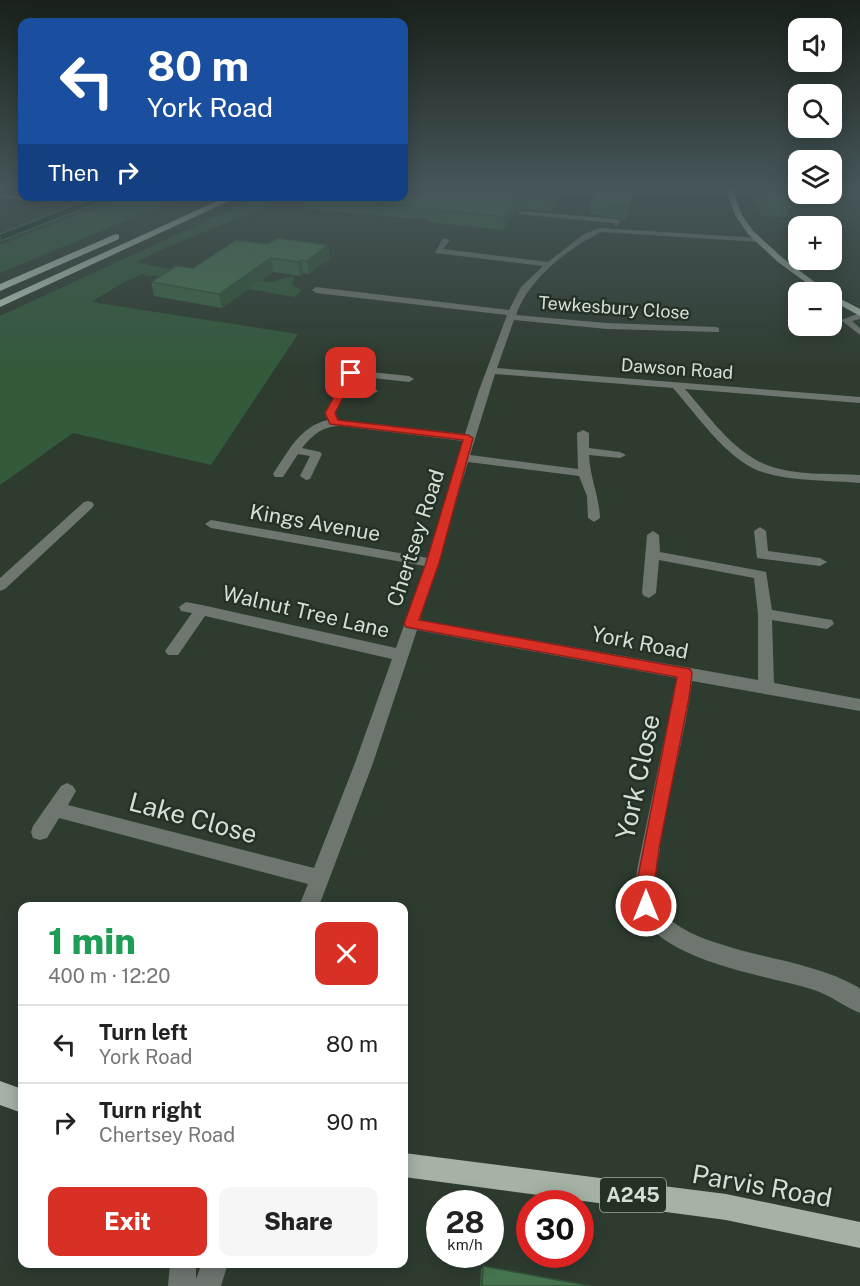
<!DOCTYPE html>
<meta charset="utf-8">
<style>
:root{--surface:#fff;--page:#f6f6f6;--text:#222;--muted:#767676;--line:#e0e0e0;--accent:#d93025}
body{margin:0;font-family:"Public Sans",sans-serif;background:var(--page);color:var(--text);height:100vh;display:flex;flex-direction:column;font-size:22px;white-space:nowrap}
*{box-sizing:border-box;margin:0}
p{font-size:20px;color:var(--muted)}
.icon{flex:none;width:33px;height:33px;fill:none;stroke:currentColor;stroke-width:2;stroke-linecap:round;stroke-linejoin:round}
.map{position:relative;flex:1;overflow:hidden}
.panel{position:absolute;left:18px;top:902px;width:390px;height:366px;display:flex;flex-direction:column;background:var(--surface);border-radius:12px;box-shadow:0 3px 15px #0003}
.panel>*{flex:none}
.hud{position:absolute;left:18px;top:18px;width:390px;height:183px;border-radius:12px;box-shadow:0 3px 15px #0003;background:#1a4fa0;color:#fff;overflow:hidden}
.controls{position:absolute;left:788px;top:18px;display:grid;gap:12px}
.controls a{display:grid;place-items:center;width:54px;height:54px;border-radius:12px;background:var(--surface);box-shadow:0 3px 15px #0003;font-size:30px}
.speed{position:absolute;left:426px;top:1190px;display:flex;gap:12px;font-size:30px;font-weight:700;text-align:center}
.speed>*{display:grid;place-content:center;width:78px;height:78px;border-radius:50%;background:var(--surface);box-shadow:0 3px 15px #0003;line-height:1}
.speed small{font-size:15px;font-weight:400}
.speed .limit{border:9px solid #d22;background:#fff;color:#111}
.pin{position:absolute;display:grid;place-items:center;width:51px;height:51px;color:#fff;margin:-26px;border-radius:12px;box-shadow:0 3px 9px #0006}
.me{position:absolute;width:66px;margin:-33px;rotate:0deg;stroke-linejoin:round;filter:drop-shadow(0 0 4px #0008)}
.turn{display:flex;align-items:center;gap:21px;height:126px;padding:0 30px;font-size:27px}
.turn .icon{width:78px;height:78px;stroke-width:2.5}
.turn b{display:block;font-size:42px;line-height:51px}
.then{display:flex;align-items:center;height:57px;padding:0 30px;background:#0003;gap:12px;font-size:22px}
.round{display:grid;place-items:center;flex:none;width:63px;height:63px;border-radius:12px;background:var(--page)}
.summary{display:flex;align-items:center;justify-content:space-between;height:102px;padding:0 30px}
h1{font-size:36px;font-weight:800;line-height:45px;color:#1e9e55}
.primary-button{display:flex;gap:12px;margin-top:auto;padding:12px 30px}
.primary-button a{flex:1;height:69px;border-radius:12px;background:var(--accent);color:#fff;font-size:24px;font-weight:800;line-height:69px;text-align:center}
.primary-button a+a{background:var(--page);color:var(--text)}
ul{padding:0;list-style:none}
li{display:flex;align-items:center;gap:18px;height:78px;padding:0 30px;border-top:2px solid var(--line)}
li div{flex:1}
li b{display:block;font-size:22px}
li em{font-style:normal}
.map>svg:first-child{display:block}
</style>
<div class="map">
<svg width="860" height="1286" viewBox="0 0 860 1286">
<rect width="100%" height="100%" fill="#2e3c30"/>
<path fill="#335a3b" d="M124,197H183L0,273V245Z
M258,197H283C238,222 183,237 137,262L201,276L274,282L287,277L295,278L291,284L301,290L295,297L173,276H147L143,274L124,282L91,302L298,334L211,465L73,433L0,485V316Z"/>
<path fill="#04290f" stroke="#43604b" stroke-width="1.5" d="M95,197H114L0,241V234Z"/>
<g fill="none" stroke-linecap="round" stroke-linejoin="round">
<path fill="#6f7670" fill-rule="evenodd" d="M0,194L33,197L36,199L33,201L0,198Z
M520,211L617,219L621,221L616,226L613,223L518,214Z
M600,228L759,238L763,240L759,242L601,232C568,248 528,280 516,315L607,323L716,327L719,328V332L607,329L514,320L497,368L860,397V403L685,389C708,415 733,452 767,465C795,476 830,473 860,475V483C827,480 791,482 759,471C726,458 696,414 673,388L495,374L470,455L578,469L577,433L583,430L589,433V448L620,452L626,455L620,458L589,455C590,478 599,495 600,518L594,522L588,518L587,496L579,476L468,462L420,620L758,680V614L754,578L659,560L656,593L649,598L644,596L642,593L647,535L653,531L659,535L660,552L766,572L772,610L832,620L834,624L827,629L772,620L774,683L860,699V711L692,681C685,739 666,797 659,855C657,869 652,887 657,901C663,922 695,936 714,942C762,959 813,962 858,987L860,989V1013C843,1006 829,994 811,989C765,975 654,960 638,907C634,895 636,883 637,870L677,678L417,630L373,763L319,906H299L308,884L59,818L47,838L40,840L33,838L31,832L33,826L61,786L67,783L73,786L76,791L68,805L314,868L355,763L392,659L205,616L178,655H168L165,651L192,613L181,611L179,607L186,602L202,605L396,648L425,566L211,528L205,524L211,520L428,558L463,441L341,426C323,426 313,434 302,448L320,452L322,454L310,479L306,480L300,476L310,456L298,454L283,477H275L273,474C288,452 300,426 328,420L325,413L346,373L351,370L409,376L414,379L409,382L354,376L349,386L373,388L378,391L373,394L346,391L335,413L338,420L465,434L478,393L507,315L316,293L312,290L316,287L509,310L521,287L543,266L435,253L443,238L450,240L443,249L548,262L584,234Z
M860,313V319L852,321L860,328V335L841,320Z
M88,501L92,502L94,505L92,508L5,589L0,591V578L84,502Z
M760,527L766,531L768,551L820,558L827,562L820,566L757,558L754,531Z
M170,1263H196V1279L202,1263H228L221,1286H168Z"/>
<path fill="#a4b3a6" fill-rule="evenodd" d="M726,189H732L742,215L753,231L784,259L828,292H819L778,262L748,234L735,215Z
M831,294L860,309V316L831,300Z
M0,1081L22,1089V1113L0,1105Z
M404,1153L726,1194L860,1222V1248L726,1220L404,1177Z"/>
<path fill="#b9cbbc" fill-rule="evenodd" d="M228,196H240L0,307V300Z
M116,234L119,235V239L0,291V284Z"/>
</g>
<path fill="#3b6443" d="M404,189H561L551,211L520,209L516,211L504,230L429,222V220L304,209L302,196Z
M596,189H706L705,193L686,192L685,195L633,191L626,220L590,214L591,202Z
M741,189H784L791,205L787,217L762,216L752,195H744Z
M844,189H860V199L842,196Z
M267,244L328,245L330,258L309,274L303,273L300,276L273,272L222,308L154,296L151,282Z
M483,1266L591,1286H480L481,1269Z"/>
<path fill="#305137" d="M557,189H561L551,211L552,199Z
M521,196L520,209L516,211L504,230L505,217L517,198Z
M328,245L330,258L309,274L307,261Z
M271,258L273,272L222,308L219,294Z
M301,260L303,273L300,276L298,262Z"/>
<path fill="#45744e" stroke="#305137" stroke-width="1.5" d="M404,189H557L552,199L521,196L517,198L505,217L429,209L430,208L302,196H404Z
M596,189H633L629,207L591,202Z
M759,189H784L791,205L765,203Z
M278,238L328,245L307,261L301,260L298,262L271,258L219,294L151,282L176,266L193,268L236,240L267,244Z
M483,1266L591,1286H482Z"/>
<linearGradient id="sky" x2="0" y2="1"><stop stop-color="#19211a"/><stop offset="0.51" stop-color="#465659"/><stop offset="1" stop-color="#465659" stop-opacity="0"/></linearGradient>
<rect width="860" height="369" fill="url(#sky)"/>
<path fill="#d93025" stroke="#8d1f18" stroke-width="1.5" d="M351,370L356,373L335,413L338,420L468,435L473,438L439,563L419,620L690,669L692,673L689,698L659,848L654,887L656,906L653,912L646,915L640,912L636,887L677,677L406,627L404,624L426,563L463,440L330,424L325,413L347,373Z"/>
<g text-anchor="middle" stroke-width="5" stroke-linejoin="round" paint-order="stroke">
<g font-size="18" fill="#d6dfd7" stroke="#243226">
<text transform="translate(614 308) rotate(4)" y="6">Tewkesbury Close</text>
<text transform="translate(677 369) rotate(4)" y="6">Dawson Road</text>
</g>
<rect fill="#243226" stroke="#a1aba2" stroke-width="1.5" x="600" y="1178" width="66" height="34" rx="4.5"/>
<g font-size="20" font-weight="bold" fill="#d6dfd7">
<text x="633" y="1202">A245</text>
</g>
<g font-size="21" fill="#d6dfd7" stroke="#243226">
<text transform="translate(315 523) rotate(10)" y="7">Kings Avenue</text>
<text transform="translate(416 538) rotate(-72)" y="7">Chertsey Road</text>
<text transform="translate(306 612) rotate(13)" y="7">Walnut Tree Lane</text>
<text transform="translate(640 643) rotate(11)" y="7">York Road</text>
</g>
<g font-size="26" fill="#d6dfd7" stroke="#243226">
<text transform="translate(638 777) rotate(-78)" y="9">York Close</text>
<text transform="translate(193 818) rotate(15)" y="9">Lake Close</text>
<text transform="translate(762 1186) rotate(10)" y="9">Parvis Road</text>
</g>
</g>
</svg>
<div class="controls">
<a><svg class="icon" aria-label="sound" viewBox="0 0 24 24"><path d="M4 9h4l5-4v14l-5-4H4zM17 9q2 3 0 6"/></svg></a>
<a><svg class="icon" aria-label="search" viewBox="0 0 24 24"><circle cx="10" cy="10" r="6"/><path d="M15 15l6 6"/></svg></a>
<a><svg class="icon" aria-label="layers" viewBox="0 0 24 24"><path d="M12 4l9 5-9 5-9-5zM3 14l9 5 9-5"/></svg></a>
<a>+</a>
<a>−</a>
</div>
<div class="speed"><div>28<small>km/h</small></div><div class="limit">30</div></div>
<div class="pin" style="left:351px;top:373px;background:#d93025"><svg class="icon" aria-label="arrive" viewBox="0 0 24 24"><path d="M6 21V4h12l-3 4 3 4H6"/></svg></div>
<svg class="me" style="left:646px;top:906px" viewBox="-20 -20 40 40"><circle r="17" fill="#d93025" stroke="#fff" stroke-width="3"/><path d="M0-11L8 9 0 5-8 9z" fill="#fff"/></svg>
<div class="hud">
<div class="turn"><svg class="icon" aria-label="left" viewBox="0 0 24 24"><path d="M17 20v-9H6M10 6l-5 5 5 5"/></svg><div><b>80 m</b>York Road</div></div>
<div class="then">Then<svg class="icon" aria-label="right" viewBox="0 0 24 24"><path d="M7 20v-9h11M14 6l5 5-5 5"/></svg></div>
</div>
<section class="panel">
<div class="summary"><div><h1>1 min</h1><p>400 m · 12:20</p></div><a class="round" style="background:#d93025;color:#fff"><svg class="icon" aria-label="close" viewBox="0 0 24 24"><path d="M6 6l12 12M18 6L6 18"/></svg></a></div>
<ul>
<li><svg class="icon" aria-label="left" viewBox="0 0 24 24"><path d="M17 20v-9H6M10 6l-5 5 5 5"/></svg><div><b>Turn left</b><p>York Road</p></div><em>80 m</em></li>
<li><svg class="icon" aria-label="right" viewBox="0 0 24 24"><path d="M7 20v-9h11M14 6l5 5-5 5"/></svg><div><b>Turn right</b><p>Chertsey Road</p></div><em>90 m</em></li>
</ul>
<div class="primary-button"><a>Exit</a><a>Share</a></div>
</section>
</div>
